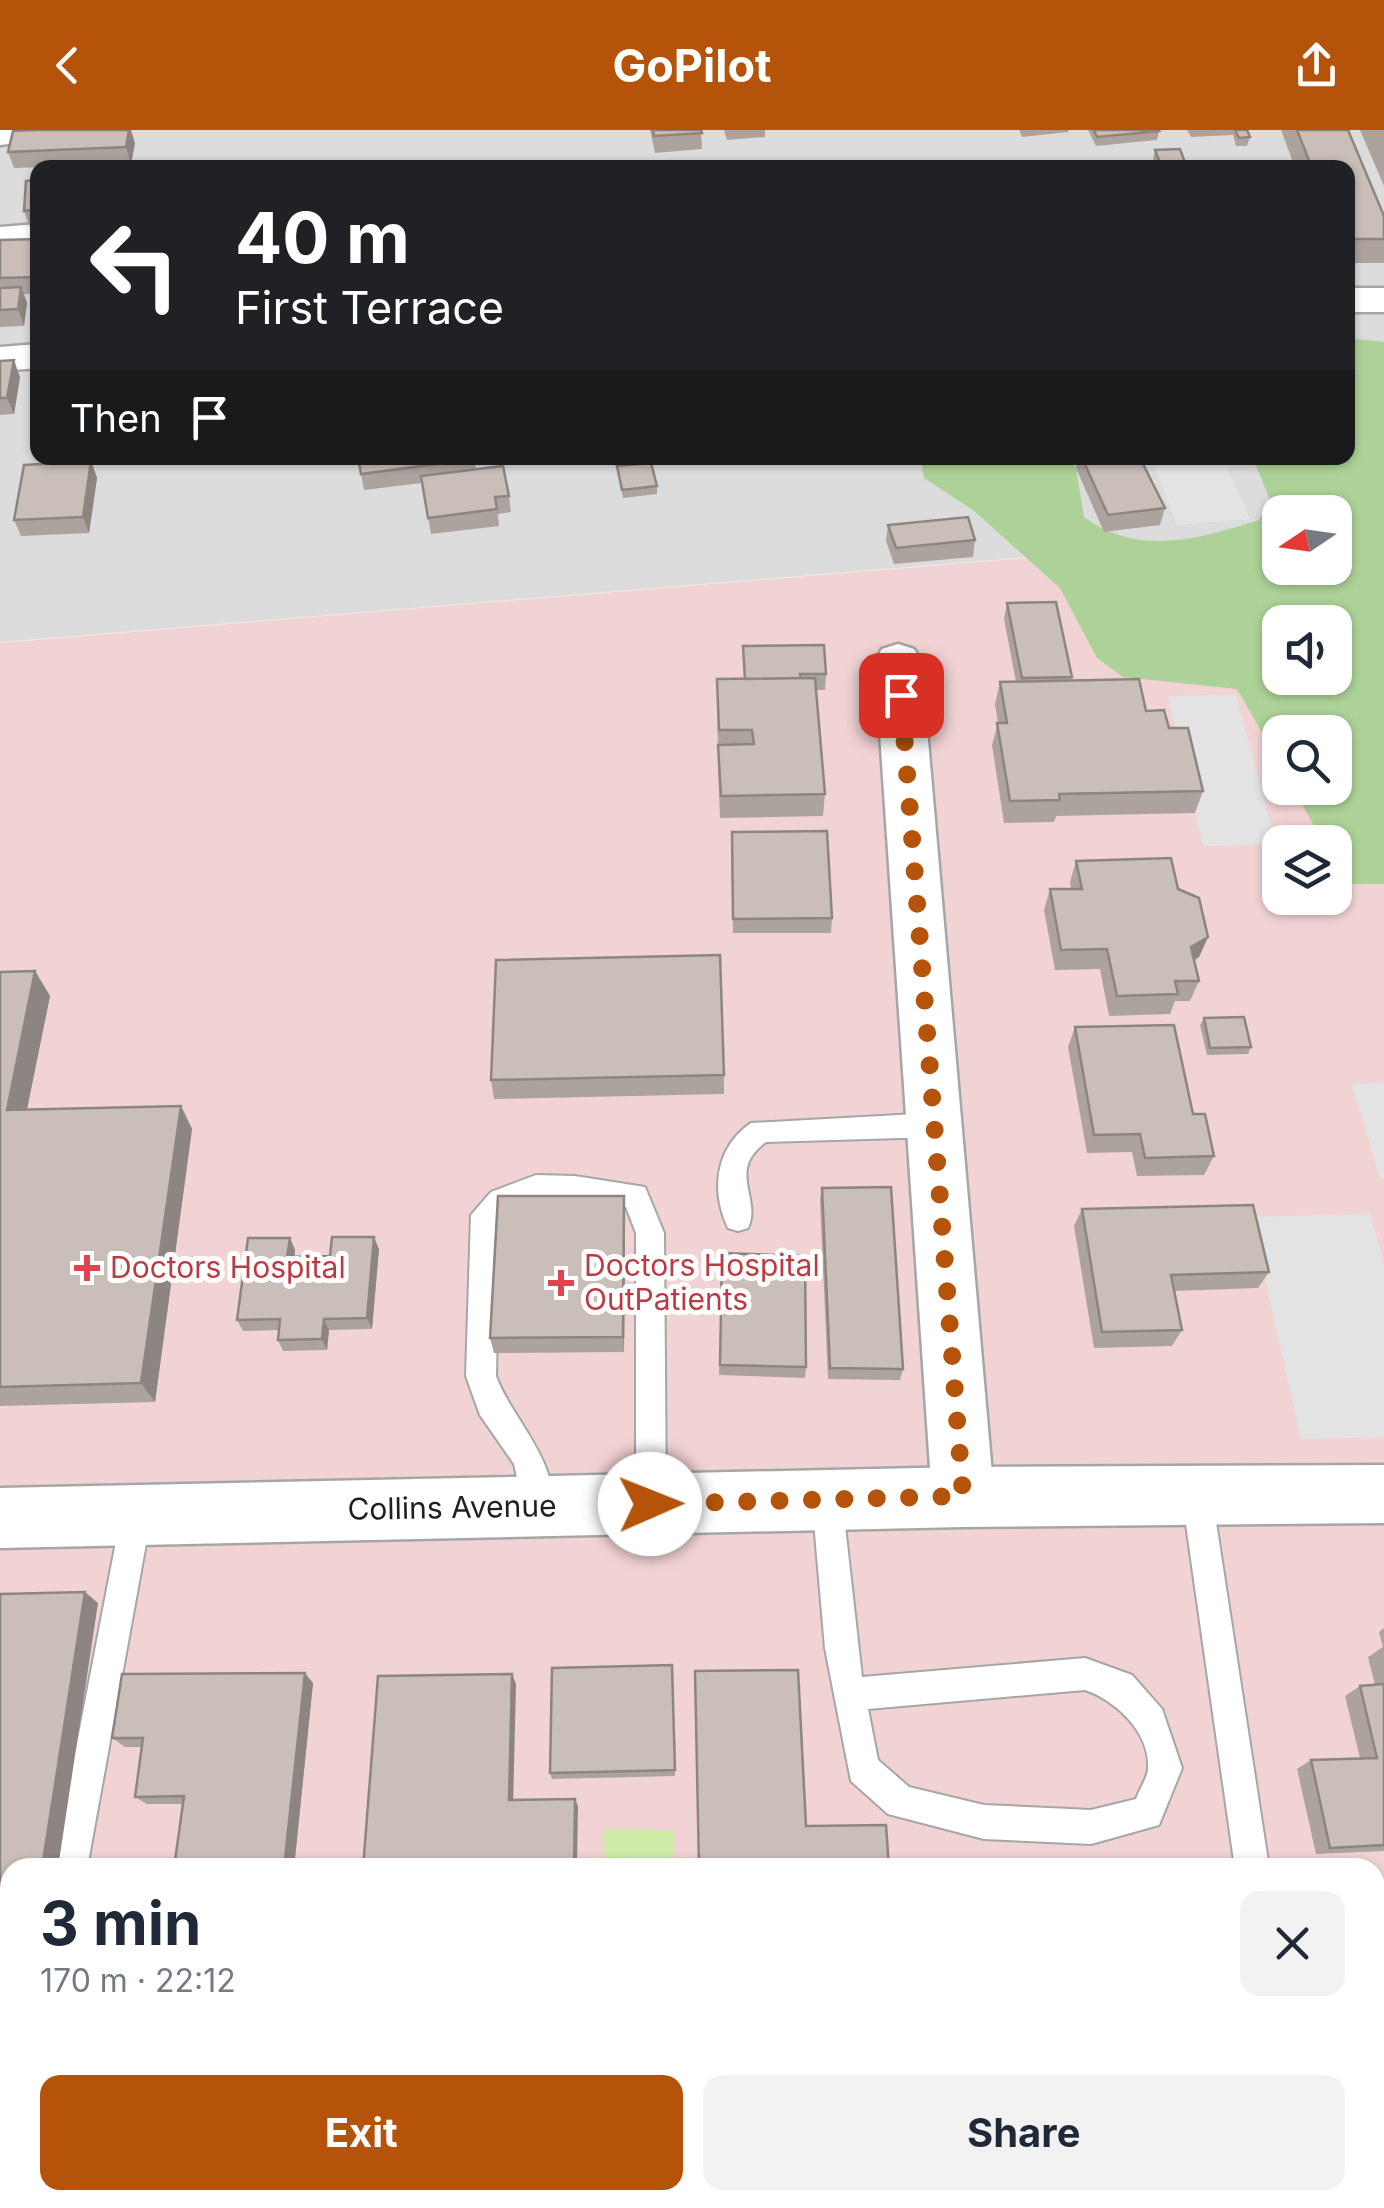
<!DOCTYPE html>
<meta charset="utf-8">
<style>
:root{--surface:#fff;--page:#f2f2f3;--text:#1f2937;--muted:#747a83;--accent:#b45309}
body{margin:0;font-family:Inter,sans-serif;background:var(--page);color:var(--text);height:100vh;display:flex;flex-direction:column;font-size:38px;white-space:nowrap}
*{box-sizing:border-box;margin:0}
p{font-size:32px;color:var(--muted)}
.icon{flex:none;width:55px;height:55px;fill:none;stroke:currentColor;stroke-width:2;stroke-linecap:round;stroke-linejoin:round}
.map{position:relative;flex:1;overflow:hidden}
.sheet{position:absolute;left:0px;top:1728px;width:1385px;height:352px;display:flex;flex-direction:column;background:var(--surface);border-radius:30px 30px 0 0;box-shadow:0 2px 8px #0004}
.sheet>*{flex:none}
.guide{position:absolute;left:30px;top:30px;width:1325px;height:305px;border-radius:20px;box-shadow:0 2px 8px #0004;background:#202124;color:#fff;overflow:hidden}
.needle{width:65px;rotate:257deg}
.fabs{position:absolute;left:1262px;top:365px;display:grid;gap:20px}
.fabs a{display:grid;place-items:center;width:90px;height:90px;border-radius:20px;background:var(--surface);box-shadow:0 2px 8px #0004;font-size:50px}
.pin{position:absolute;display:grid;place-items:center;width:85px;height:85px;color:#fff;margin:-42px;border-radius:20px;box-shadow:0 5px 15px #0006}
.me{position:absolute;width:110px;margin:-55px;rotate:89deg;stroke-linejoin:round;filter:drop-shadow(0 0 8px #0008)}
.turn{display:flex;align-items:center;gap:35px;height:210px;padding:0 40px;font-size:45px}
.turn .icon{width:130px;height:130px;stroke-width:2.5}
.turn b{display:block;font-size:70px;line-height:85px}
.then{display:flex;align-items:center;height:95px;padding:0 40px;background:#0003;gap:20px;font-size:38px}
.round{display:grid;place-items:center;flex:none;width:105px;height:105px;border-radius:20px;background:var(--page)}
.head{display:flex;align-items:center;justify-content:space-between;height:170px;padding:0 40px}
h1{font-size:60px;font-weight:700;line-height:75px}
.button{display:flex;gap:20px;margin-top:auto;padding:20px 40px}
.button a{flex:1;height:115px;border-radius:20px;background:var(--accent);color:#fff;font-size:40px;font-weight:700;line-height:115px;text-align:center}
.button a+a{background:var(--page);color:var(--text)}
header{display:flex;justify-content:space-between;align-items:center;height:130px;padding:0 40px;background:var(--accent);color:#fff;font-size:45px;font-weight:700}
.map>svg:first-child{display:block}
</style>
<header><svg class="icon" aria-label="back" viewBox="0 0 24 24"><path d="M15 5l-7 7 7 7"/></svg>GoPilot<svg class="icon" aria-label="share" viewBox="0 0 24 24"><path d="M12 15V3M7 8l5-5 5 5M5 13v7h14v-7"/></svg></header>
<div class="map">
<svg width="1384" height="2078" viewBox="0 0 1384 2078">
<rect width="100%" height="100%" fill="#f1ece5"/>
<path fill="#dddcdc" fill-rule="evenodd" d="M0,0H1384V397L1335,382H1280V406L0,512ZM38,38H1348V328H38Z"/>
<path fill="#f2d3d4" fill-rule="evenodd" d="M1384,398V2078H0V513L1280,407V438H1335ZM1280,492H1335V548H1280ZM1280,602H1335V658H1280ZM1280,712H1335V768H1280ZM10,1738H1375V2070H10Z"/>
<path fill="#ceeea8" d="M604,1699L673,1701V1737H605Z
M0,1863H10V2070H331L330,2078H0Z"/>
<path fill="#acd297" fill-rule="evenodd" d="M1348,208L1384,212V754H1335V712H1323L1293,658H1335V602H1280V634L1237,559L1123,547L1097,528L1060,458L974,381L924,348L920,328H1068L1076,338L1084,387C1138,427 1199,409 1259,390L1270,370L1253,328H1348ZM1280,382H1335V438H1280ZM1280,492H1335V548H1280Z"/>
<path fill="#e3e3e3" d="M1151,328H1223L1250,389L1177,395Z
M1236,565L1276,714L1203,716L1168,566Z
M1384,953V1048H1380L1352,954Z
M1370,1084L1384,1135V1307L1301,1309L1251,1087Z"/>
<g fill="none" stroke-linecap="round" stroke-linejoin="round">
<g stroke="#a6a6a6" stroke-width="4">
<path id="service" d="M935,983L945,987L949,995L945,1003L935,1007L766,1012C726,1041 762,1068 748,1098L738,1101L728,1098C710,1060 716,1017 751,993Z
M536,1045L575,1046L645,1057L664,1103L666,1374L662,1384L651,1389L640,1384L636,1374V1103L626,1077C581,1071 535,1057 499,1090L496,1246C510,1287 568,1341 548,1388L537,1392L526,1388L514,1334L480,1285L466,1246L471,1085L491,1062Z
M1197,1351L1208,1356L1212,1366L1269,1738H1235L1182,1366L1186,1356Z
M827,1354L838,1359L842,1369L862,1547L1085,1528L1132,1545L1162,1579L1182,1638L1159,1695L1091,1714L984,1709L888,1684L851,1651L825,1518L812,1369L816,1359ZM1085,1560C1115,1570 1150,1602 1148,1638C1148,1647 1139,1660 1136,1669L1091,1680L984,1675L909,1657L878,1630L868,1579Z
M136,1371L147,1375L151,1386L87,1738H53L121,1386L125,1375Z
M1375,1965L1384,1966V2002L1375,2001Z
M10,1981V2017L0,2021V1985Z
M178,2070H220L224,2078H182Z
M993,2070H1036L1040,2078H997Z
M1281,2070H1319L1320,2078H1282Z"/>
</g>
<g stroke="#a6a6a6" stroke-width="5">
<path id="minor" d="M0,0H73L67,7L0,15Z
M38,94V116L0,119V97Z
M898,514L914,519L921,530L994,1367L985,1388L963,1397L941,1388L932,1367L875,530L882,519Z"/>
</g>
<g stroke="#a6a6a6" stroke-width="5">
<path id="tertiary" d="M1348,158H1384V182H1348Z
M38,214V238L0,241V217Z
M1384,1335V1393L963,1397L0,1418V1358L963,1337Z"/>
</g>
<use href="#service" fill="#fff" fill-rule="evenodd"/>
<use href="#minor" fill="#fff" fill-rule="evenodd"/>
<use href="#tertiary" fill="#fff" fill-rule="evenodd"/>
</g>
<path fill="#ada39e" d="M650,0H701L702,19L655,23Z
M724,0H765V7L727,10Z
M1019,0H1069L1068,2L1022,7Z
M1088,0H1158L1159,1L1157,10L1096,16Z
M1187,0H1247L1250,7L1247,16H1236L1233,5L1191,7Z
M1281,0H1348L1384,86V133H1348V38H1295Z
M1360,0H1384V56Z
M135,13L131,34L14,38L8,22Z
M1155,20L1187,38H1156L1153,29Z
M38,50V97H30L24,81Z
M38,109V164H24L27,173L24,196L0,197V110Z
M0,231L20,247L14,284L0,285Z
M358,328H474L476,339L509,366L511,382L498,384L499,396L431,404L422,353L364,360Z
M1078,328H1140L1165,378L1160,395L1104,402L1076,338Z
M91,331L97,348L89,403L21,406L14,390Z
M617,336L657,356V364L623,368Z
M888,395L975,410L973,427L894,434L886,411Z
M1007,473L1072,547L1071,551L1146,581L1169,598L1203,661L1195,683L1056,686L1054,692L1004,693L992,615L998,593L995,574L1000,552H1016L1004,489Z
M743,516L826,544L825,560H816L825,664L823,686L720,688L718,637L717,549H744Z
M731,717L832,788L831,803H733Z
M1076,731L1178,759L1208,807L1199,827L1194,830L1199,851L1190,871H1175L1170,884L1109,886L1100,839L1055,840L1044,780L1050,759H1071L1070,752Z
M35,841L50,866L27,980L181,976L192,999L155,1272L0,1276V842Z
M1204,888L1251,917L1248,924L1207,925L1200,895Z
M1075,897L1193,984L1214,1026L1204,1045L1137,1046L1132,1022L1087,1023L1068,917Z
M724,945V964L494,969L491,950Z
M822,1058L903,1239L900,1250L828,1249L820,1070Z
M1082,1079L1269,1142L1258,1158L1174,1161L1182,1200L1172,1216L1094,1218L1074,1096Z
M625,1083L624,1222L494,1223L490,1208Z
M290,1108L295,1120L294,1127L330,1126L379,1119L372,1199L329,1200L327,1220L283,1221L278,1210L279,1200L243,1201L237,1190Z
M722,1123L806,1237L805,1248L719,1245Z
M0,1464L98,1473L10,1738V1840H0Z
M1384,1498V1721L1316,1724L1297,1639L1311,1630L1360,1628L1345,1566L1360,1556L1375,1555L1368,1527L1383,1517L1379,1502Z
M672,1535L675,1646L552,1649L550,1643Z
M313,1553L294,1738H174L183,1674H147L135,1667L142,1617H125L112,1608Z"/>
<path fill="#8d8581" d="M129,0H131L135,13L131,34L126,17Z
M21,157L27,173L24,196L18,179Z
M14,230L20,247L14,284L7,268Z
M91,331L97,348L89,403L83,387Z
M1208,807L1199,827L1183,838L1191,817Z
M35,841L50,866L22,1003L7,980Z
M181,976L192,999L155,1272L141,1253Z
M624,1066L625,1083L624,1222L623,1207Z
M374,1107L379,1119L372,1199L367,1188Z
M290,1108L295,1120L293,1139L287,1127Z
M324,1189L329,1200L327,1220L322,1209Z
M85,1462L98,1473L58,1738H42Z
M305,1543L313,1553L294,1738H284Z
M512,1544L516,1554L513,1678L509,1670Z
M575,1669L578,1676L577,1738H574Z"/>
<path fill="#c9beb8" stroke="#8d8581" stroke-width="2.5" d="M36,0H129L126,17L8,22L13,1Z
M653,0H701L702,3L654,6Z
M1094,0H1158L1159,1L1097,7Z
M1235,0H1247L1250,7L1239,8Z
M1297,0H1348L1384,86V109H1348V38H1312Z
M1180,19L1187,38H1162L1155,20Z
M868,34L869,38H836L835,36Z
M38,50V79L24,81L26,51Z
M38,109V147L0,148V110Z
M21,157L18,179L0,180V158Z
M14,230L7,268H0V231Z
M358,328H474L475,329L361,344Z
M1082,328H1140L1165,378L1108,385Z
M91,331L83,387L14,390L24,335Z
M651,333L657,356L622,360L617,336Z
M503,336L509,366L495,367L497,379L428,388L421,346Z
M968,387L975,410L896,418L888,395Z
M1056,472L1072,547L1022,548L1007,473Z
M824,515L826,544H800L801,548L745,549L743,516Z
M815,548L825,664L721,666L718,615L754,614L752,600H719L717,549Z
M1139,549L1146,581L1164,580L1169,598H1188L1203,661L1059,664L1060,670L1010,671L997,593H1007L1000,552Z
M827,701L832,788L733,789L732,702Z
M1171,728L1178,759L1199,768L1208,807L1191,817L1199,851H1175L1178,864L1117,866L1107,819L1061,820L1050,759H1082L1076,731Z
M720,825L724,945L491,950L496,830Z
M35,841L7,980L181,976L141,1253L0,1257V842Z
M1244,887L1251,917L1210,918L1204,888Z
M1174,895L1193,984H1205L1214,1026L1145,1028L1140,1004L1094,1005L1075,897Z
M891,1057L903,1239L830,1238L822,1058Z
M498,1066H624L623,1207L490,1208Z
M1253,1075L1269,1142L1171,1145L1182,1200L1102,1202L1082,1079Z
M332,1107H374L367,1188L324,1189L322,1209L278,1210L280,1189L237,1190L248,1108H290L287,1127L330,1126Z
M722,1123L805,1126L806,1237L720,1235Z
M85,1462L42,1738H10V1836H0V1464Z
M672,1535L675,1640L550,1643L552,1538Z
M798,1540L806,1696L886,1695L889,1738H699L695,1541Z
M305,1543L284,1738H174L184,1666L135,1667L143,1608H112L122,1544Z
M512,1544L509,1670L575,1669L574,1738H363L378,1546Z
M1384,1554V1715L1330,1718L1311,1630L1377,1628L1360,1556Z
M459,2070H776L777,2078H459Z"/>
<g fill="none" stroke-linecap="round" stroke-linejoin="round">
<path stroke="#b45309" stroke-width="18" stroke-dasharray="0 32.4" d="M650,1374L963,1366L901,565"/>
</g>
<g fill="#e0444e" stroke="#fff" stroke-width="4">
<path d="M82 1123h10v10h10v10h-10v10h-10v-10h-10v-10h10z"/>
<path d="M556 1138h10v10h10v10h-10v10h-10v-10h-10v-10h10z"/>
</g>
<g text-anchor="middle" stroke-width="10" stroke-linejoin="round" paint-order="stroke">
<g font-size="30" fill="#be3a42" stroke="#fff" text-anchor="start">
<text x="584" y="1146">Doctors Hospital<tspan x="584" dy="34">OutPatients</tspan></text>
<text x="110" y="1148">Doctors Hospital</text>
</g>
<g font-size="30" fill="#1f1f1f" stroke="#fff">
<text transform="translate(452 1378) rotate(-1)" y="10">Collins Avenue</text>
</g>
</g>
</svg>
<div class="fabs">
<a><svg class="needle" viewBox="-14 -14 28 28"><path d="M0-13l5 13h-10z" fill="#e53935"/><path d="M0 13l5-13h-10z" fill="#747a83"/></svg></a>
<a><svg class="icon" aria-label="sound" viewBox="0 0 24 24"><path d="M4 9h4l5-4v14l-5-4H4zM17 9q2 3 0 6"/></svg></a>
<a><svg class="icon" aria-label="search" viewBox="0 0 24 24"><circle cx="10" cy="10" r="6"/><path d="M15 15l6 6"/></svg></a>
<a><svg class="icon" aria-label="layers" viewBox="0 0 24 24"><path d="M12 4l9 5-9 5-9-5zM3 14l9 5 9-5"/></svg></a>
</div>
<div class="pin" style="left:901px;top:565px;background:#d93025"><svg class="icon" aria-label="arrive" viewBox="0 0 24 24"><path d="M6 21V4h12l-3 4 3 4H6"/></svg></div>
<svg class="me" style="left:650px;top:1374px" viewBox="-20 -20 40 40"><circle r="19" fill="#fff"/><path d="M0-13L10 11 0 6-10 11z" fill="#b45309"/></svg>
<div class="guide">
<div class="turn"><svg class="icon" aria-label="left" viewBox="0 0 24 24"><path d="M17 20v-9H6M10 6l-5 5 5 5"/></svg><div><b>40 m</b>First Terrace</div></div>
<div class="then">Then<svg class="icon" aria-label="arrive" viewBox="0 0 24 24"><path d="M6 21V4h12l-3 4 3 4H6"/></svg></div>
</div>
<section class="sheet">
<div class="head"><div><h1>3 min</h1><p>170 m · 22:12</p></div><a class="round"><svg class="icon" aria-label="close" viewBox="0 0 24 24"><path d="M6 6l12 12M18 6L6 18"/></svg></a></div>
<div class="button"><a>Exit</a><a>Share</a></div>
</section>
</div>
